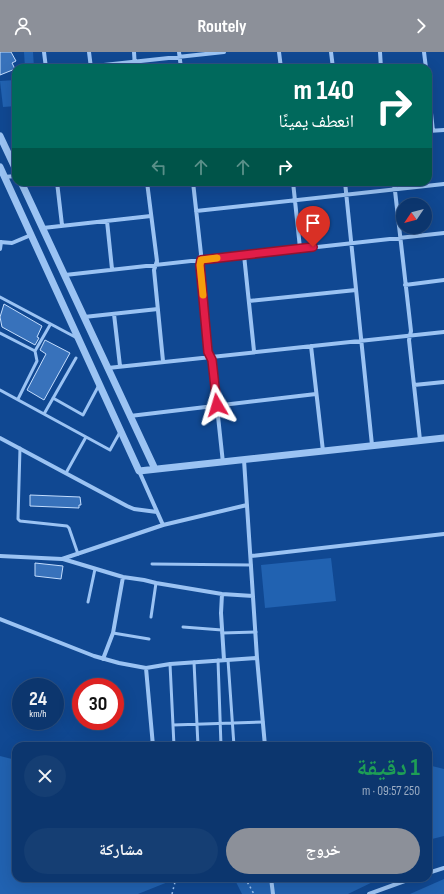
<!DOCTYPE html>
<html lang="ar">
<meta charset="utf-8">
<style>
:root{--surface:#0c366e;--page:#153e73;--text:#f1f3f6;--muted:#9aabc2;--line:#2c5081;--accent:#8c9099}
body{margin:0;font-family:"Sofia Sans Condensed","Noto Naskh Arabic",sans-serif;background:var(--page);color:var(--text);direction:rtl;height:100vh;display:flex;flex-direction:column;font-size:15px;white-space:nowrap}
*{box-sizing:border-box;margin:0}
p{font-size:13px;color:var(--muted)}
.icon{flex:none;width:22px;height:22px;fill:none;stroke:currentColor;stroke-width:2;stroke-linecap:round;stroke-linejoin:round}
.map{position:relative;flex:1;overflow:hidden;direction:ltr}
.drawer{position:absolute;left:12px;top:690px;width:420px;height:140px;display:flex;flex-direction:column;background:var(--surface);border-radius:12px;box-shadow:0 4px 16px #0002,0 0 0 1px var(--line);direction:rtl}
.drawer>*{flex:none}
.top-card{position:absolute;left:12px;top:12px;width:420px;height:122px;border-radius:12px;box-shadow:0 4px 16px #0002,0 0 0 1px var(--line);direction:rtl;background:#00695c;color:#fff;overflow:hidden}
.needle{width:26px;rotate:235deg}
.tools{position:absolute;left:396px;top:146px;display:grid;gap:8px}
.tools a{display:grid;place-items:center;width:36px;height:36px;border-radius:50%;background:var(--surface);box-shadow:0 4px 16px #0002,0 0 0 1px var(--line);font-size:20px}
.speed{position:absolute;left:12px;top:626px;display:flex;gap:8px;font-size:20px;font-weight:700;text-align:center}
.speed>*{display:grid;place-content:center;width:52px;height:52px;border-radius:50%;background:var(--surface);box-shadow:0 4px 16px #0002,0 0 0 1px var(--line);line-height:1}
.speed small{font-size:10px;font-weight:400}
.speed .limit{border:6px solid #d22;background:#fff;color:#111}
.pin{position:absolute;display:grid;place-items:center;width:34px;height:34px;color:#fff;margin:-41px -17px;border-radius:50% 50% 50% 0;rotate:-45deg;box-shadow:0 0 4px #0007}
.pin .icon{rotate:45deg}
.me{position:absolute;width:44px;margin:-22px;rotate:353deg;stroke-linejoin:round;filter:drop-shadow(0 0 3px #0008)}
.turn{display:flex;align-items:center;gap:14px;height:84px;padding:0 12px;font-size:18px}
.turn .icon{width:52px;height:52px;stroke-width:2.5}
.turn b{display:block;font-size:28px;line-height:34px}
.lanes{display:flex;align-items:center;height:38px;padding:0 12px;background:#0003;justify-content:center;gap:20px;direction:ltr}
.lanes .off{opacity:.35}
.round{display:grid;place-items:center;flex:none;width:42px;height:42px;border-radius:21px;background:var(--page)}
.headline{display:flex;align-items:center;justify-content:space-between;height:68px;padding:0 12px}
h1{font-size:24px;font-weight:700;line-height:30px;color:#1e9e55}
.cta{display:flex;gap:8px;margin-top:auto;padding:8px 12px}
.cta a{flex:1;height:46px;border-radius:24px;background:var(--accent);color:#fff;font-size:16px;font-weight:700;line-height:46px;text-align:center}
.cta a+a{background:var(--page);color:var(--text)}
header{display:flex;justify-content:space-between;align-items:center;height:52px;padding:0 12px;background:var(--accent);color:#fff;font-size:18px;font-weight:700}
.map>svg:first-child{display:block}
</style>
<header><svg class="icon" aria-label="forward" viewBox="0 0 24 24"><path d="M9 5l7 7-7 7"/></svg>Routely<svg class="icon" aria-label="person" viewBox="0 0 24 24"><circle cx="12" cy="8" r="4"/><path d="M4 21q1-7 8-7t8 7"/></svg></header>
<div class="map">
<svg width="444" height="842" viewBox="0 0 444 842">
<rect width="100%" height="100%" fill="#104892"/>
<path fill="#2162b1" d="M24,0H33L34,16H25Z
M15,20L16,54L3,55L0,29L15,28Z
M331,506L336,549L265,556L261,513Z
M0,704L16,708V826H169L168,830L138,842H0Z
M428,713L444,717V784L428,788Z
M234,826H381L348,842H242Z
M444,827V842H410Z"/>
<path fill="#3872bb" stroke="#c3ddfe" d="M0,0H11L16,9L12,11L15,17L0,23Z
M4,252L42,274L37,285L39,286L35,293L2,275L0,265Z
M45,288L70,301L44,348L27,338L46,302L40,298Z
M30,443L80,445L81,453H79V456L30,454Z
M35,511L63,514L61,527L35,524Z"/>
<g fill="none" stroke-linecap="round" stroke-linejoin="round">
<path stroke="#9bc3f3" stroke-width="1.5" stroke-dasharray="2 3" stroke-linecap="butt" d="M245,826L254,842
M172,842L176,826"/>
<path stroke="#9bc3f3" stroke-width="3" d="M0,245L77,286
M0,281L35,299
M0,338L110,398L120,380
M53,346L83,363L99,333
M18,347L37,309L35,299L50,273
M44,362L76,306
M20,396L18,467L20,469L67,474L69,476L78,502
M66,421L86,385
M152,512L251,513
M88,550L95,517
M151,565L156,531
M183,575L222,578
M113,581L149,587
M222,581L256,580
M218,608L221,694
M228,608L234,694
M194,610L198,694
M170,612L174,694
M173,673L263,670"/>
<path stroke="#9bc3f3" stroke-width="4" d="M44,0L46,16
M89,0L91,16
M134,0L135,16
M179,0L181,16
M279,0L281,16
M331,0L333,16
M380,0L381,16
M424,0L426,16
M76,16L224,0
M428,34L433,79
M428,79L444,78
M4,125L16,124
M57,130L62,173
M147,130L157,209L154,218L163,309
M193,130L201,202L200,213L208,300L212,308L223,411
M293,130L300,196
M345,130L372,393
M394,130L411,279L409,288L420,388
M196,159L444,132
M107,169L112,217
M43,176L151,164
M0,190L12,191L31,183
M0,197L1,190
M244,203L254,299
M65,223L444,181
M405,233L444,228
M249,249L356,238
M114,262L120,314
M84,265L158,257
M311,294L323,399
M108,316L444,280
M414,333L444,330
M130,364L316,342
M0,386L127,454L134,457L157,460
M244,408L257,606L265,694
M139,419L163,473
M0,504L62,507L163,473L247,453
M251,504L444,482
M63,507L123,525L144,528L156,531L222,542L253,544
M222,542L221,561L224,608
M0,567L94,604L119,611L146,616L170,612L257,606
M103,607L113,581L123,525
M146,616L153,694
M428,821L444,816
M271,826L273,842
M369,842L413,826"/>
<path stroke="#9bc3f3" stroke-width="7" d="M0,84L16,118
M0,115L139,419L444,386
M21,130L155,417"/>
</g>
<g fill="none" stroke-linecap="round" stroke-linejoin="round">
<g stroke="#92132f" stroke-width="10">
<path id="route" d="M217,353L212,308L208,300L200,213L201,208L313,195"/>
</g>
<use href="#route" stroke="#e11d48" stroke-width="7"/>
<path stroke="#f59e0b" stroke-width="7" d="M203,243L200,213L201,208L217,206"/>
</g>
</svg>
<div class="tools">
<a><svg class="needle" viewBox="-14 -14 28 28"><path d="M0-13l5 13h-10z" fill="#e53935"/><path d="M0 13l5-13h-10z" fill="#9aabc2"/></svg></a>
</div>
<div class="speed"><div>24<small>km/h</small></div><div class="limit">30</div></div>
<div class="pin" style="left:313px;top:195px;background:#d93025"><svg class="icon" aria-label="arrive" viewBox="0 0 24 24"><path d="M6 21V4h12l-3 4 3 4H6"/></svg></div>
<svg class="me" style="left:217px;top:353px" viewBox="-20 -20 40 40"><path d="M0-17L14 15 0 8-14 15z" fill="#e11d48" stroke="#fff" stroke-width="4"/></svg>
<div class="top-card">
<div class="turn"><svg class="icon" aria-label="right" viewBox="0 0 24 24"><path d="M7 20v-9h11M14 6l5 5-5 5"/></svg><div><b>140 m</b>انعطف يمينًا</div></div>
<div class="lanes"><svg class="icon off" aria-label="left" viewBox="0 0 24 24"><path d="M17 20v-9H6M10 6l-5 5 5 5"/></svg><svg class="icon off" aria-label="ahead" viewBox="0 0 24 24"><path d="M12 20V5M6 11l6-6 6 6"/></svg><svg class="icon off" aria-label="ahead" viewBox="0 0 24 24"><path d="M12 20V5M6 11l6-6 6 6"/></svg><svg class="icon" aria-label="right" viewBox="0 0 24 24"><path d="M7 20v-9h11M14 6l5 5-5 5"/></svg></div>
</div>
<section class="drawer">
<div class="headline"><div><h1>1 دقيقة</h1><p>250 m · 09:57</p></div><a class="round"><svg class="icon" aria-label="close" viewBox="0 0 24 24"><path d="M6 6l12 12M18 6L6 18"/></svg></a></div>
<div class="cta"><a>خروج</a><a>مشاركة</a></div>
</section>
</div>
